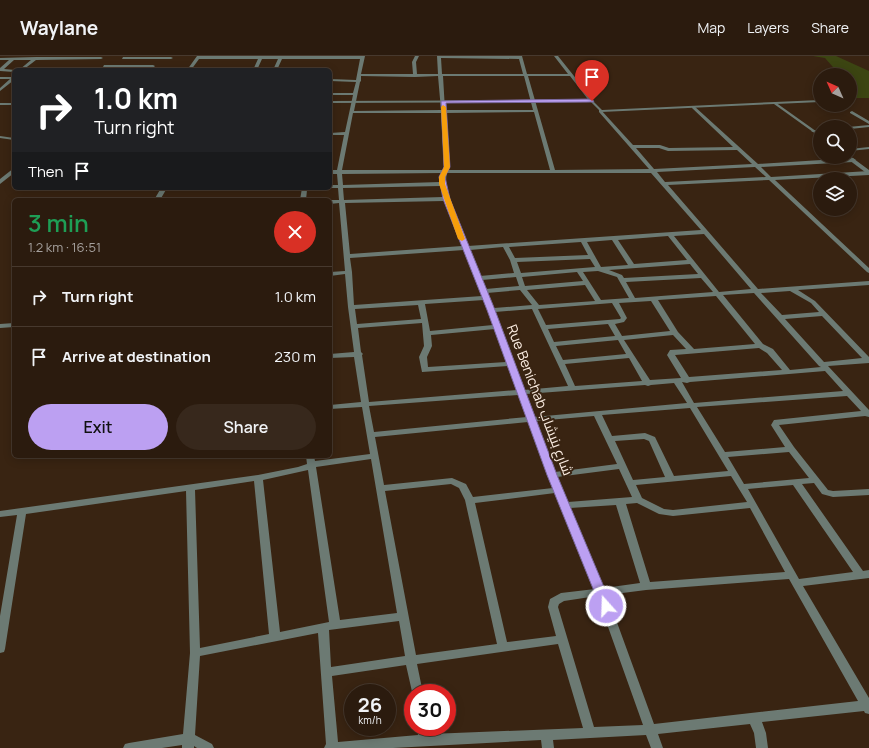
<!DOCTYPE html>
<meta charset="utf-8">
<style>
:root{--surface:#2b1b0e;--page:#37281c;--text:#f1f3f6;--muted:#a6a19e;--line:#47392e;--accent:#bca0f2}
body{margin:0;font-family:Manrope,Cairo,sans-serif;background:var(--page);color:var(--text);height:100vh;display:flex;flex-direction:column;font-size:15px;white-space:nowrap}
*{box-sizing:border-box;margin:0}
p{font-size:13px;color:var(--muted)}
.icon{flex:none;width:22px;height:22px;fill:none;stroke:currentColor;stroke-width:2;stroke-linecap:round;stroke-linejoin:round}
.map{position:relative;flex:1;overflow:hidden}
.details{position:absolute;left:12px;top:142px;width:320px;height:260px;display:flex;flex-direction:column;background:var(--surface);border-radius:6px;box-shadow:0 2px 10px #0003,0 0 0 1px var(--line)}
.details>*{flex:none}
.top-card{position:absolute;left:12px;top:12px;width:320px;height:122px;border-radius:6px;box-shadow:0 2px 10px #0003,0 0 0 1px var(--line);background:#202124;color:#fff;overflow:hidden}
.needle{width:26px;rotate:315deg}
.fabs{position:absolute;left:813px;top:12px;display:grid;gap:8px}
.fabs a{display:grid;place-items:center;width:44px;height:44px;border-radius:50%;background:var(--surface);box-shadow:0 2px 10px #0003,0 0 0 1px var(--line);font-size:20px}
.speed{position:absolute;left:344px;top:628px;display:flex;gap:8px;font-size:20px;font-weight:700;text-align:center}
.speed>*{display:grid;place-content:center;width:52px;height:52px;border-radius:50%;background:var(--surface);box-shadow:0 2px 10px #0003,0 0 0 1px var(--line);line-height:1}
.speed small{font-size:10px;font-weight:400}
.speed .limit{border:6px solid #d22;background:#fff;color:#111}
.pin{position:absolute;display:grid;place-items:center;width:34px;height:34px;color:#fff;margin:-41px -17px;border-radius:50% 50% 50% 0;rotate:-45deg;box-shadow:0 0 4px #0007}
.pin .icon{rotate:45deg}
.me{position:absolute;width:44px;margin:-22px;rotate:340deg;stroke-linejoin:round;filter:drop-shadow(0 0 3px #0008)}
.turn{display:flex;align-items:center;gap:14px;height:84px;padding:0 16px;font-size:18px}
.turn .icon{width:52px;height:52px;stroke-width:2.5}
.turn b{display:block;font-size:28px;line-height:34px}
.then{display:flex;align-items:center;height:38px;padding:0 16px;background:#0003;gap:8px;font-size:15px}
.round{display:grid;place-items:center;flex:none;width:42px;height:42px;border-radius:21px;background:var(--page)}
.overview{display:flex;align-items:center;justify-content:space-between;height:68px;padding:0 16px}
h1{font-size:24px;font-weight:600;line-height:30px;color:#1e9e55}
.primary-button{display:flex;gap:8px;margin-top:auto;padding:8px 16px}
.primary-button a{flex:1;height:46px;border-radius:24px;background:var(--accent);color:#111;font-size:16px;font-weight:600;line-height:46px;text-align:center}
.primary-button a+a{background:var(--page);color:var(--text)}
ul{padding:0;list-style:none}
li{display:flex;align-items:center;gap:12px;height:60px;padding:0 16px;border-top:1px solid var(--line)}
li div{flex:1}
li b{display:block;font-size:15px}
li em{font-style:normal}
header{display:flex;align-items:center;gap:24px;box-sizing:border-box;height:56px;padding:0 20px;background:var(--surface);border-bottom:1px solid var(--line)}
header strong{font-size:19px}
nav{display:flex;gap:22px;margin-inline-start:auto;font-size:14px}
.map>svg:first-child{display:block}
</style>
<header>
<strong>Waylane</strong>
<nav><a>Map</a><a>Layers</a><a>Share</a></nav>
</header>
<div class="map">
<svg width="869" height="692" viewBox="0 0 869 692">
<rect width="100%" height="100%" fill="#392412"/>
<path fill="#3c4512" d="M813,0H836L869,15V42H850V19H840L825,2Z"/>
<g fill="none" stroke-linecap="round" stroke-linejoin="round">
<path fill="#6c7a73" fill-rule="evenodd" d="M197,0H365L361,18H413L412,6L415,0H419L416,6L417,18H438L437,0H522L527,18H568L554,0H558L594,45L590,46L570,20H528L555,114L649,113L599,56V54H601L633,89H660L669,92L733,91L692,52V51L694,50L758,108L853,102L856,104L853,106L761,111L771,121L869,115V119L775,124L869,212V217L867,216L769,124L668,129L758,233L869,225V229L798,234L815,245L869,301V307L828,310L869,354V361L865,360L779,369L794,391L828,434L833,435L869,433V439L833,441L822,438L814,427L802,428L863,515L869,514V522L803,530L869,642V658L865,657L864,655L762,666L766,677L768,692H756L754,677L750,668L658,678L663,692H651L646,679L553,684L554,692H542L541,684L393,692H324L326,688L318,577L200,600L195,679L212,688L214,692H197L194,690V692H182V689L162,692H123L125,688L129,687L183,678L190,597L186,435L26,458L5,593L4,596L0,597V560L17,459L0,461V455L258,419L298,411L307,408L306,400H314L315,405L370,398L362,351L330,353V349L361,346L354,301L330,302V298L354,296L348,251L345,218L330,220V216L345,215L339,147L330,148V144H339L338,132H328H330V129H338L337,118H330V114H337L344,79H330V77L345,76L353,39H330V37H353L356,26L330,25V23L356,24L360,3H282L277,14H273L278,3H262L257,14H253L258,3H199L191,14H187ZM441,2L519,3L523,18H442ZM361,20L415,21L438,20L441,54L354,55L360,26L361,25ZM443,20H524L533,54H445ZM534,56L550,114H448L450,111L445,57ZM353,57H441L444,111L443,114H342ZM636,92H659L668,95L737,94L752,108L654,113ZM755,111L766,121L665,126L657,116ZM442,117L440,126L343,129L342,118ZM447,117H651L701,174L468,190C460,170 442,139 447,117ZM441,130L443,141L344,144L343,132ZM444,145L462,190L350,198L345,147ZM704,178L751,233L719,236L674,180ZM668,180L687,204L634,208L618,184ZM612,184L628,209L601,211L587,186ZM581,186L588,199L515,202L509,191ZM503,191L510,204L514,217L480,220L470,194ZM464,194L482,240L354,249L352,216L350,202ZM590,203L595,211L521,217L517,206ZM690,208L698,218L624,222L622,219L609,214ZM598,215L617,221L629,242L601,244L583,216ZM577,216L583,225L525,230L522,221ZM516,221L519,230L486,233L482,224ZM701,222L713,236L635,242L626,226ZM585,229L595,245L539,249L527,234ZM520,234L532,249L494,252L487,237ZM790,235L811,247L819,256L782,259L761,237ZM754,237L819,310L821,311L790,314L773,293L763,288L723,239ZM716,240L755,288L694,293L678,276L658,244ZM484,244L493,269L430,275L425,248ZM651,245L670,275L622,280L615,268L624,266L627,262L619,247ZM612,247L621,262L620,263L546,269L538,253ZM418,249L421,263L357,268L355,253ZM532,253L568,330L524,334L495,256ZM822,260L862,302L824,306L785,263ZM422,267L424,290L419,301L422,316L508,310L517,334L369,346L362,299L363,298L361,296L358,272ZM608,268L615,280L554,286L548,273ZM495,273L506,306L428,311L427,301L432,290L431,279ZM673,279L686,293L670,294L667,299L681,322L650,324L624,284ZM618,284L626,298L563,304L556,290ZM759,292L767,297L782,314L689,321L675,299ZM629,302L642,325L575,330L565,308ZM825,315L843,335L694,347L682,326L687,327L690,326ZM674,327L687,347L534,361L526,338L645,329L648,330L651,329ZM518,339L527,361L374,376L369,350ZM847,340L861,355L774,364L771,369L785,391L725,396L697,351ZM690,352L728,415L674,420L655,381L645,377L612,380L602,359ZM594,360L617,408L555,416L536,365ZM528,366L553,432L473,441L466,428L452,422L384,429L375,381ZM644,383L649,385L665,421L633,424L615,385ZM789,396L809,422L744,428L728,401ZM371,403L397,557L340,564L316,411ZM619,413L632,441L568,446L557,421ZM308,414L329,566L280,576L263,424ZM731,420L747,446L673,454L664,453L642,442L636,429ZM254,425L269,578L200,592L195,434ZM451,428L459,432L465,444L497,588L416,599L385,435ZM793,429L853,516L799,523L748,433ZM555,437L595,533L561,537L550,543L548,551L556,580L507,586L475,447ZM637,447L659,458L673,460L750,452L785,516L650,526L626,448ZM616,449L640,527L604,532L570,452ZM789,523L858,645L654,668L607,539L646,534ZM597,540L643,669L594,671L558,551L559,548L564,545ZM399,565L405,600L331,611L329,574ZM558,588L583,672L430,678L429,671H417L418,679L338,686L332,620L406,609L413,640V637H423L417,608Z
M36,1H101L103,2L101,3L36,4L23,14H19L31,4H14L4,13L15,14L14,16L0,15V12L9,4H0V2Z
M123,1H171L173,2L171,3H122Z
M104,9H153L155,10L153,12H162L164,13L146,14L150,11H103Z
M50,12H102L104,13L49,14Z
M0,21H14V24L0,35V32L10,23H0Z
M820,44V46L775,48L773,47L775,46Z
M852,55L869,65V68L850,57V56Z
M869,69V71L850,73V71H848Z
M820,73V75L813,76L811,75Z
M0,80L14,82V84L0,82Z
M869,91V93L850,95V93Z
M14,112V117L0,128V123Z
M161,132H167L160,144H154Z
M302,132H324L321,134H307L306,144H300Z
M14,267V271L0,272V268Z"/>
<path fill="#6c7a73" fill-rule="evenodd" d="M592,44L602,54L775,46L820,78V81L774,48L601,56L591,46L330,47V45Z
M0,47H14V49H0Z
M850,100L869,114V119L845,101Z"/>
</g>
<path fill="#bca0f2" stroke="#7a689d" d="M592,43L594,46L446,47L450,111L445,121L450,143L495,254L557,419L612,550L610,553H602L600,550L547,419L487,254L443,143L439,121L444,111L441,45Z"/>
<path fill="#f59e0b" d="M443,49L446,51L450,111L445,121V128L465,183L462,185L458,183L439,128V121L444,111L441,51Z"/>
<g text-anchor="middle" stroke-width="4" stroke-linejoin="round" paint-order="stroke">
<g font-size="14" fill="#fbede2" stroke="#392412">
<text transform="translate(540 344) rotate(69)" y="5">Rue Benichab شارع بنيشاب</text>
</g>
</g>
</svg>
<div class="fabs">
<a><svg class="needle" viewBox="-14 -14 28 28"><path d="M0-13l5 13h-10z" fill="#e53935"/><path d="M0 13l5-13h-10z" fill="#a6a19e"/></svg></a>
<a><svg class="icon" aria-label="search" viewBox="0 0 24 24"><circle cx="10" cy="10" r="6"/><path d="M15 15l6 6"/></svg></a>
<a><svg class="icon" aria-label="layers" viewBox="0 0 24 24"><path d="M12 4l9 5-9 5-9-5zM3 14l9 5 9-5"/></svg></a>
</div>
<div class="speed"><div>26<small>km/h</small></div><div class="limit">30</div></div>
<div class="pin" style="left:592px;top:45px;background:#d93025"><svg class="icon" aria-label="arrive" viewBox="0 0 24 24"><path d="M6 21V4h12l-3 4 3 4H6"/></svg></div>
<svg class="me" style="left:606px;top:550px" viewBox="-20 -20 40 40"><circle r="17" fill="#bca0f2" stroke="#fff" stroke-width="3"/><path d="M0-11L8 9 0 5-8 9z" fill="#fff"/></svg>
<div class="top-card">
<div class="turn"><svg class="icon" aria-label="right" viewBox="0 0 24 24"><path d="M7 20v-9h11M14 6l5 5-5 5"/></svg><div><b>1.0 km</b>Turn right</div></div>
<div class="then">Then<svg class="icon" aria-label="arrive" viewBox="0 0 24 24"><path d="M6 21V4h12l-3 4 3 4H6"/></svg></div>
</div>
<section class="details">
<div class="overview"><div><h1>3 min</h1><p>1.2 km · 16:51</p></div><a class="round" style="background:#d93025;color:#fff"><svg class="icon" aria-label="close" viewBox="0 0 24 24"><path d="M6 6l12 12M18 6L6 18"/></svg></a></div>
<ul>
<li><svg class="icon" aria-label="right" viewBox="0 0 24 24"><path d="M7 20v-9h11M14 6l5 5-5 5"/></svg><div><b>Turn right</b></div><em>1.0 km</em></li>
<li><svg class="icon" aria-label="arrive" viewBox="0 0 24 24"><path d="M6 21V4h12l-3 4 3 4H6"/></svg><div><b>Arrive at destination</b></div><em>230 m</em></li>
</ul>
<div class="primary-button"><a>Exit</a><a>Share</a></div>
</section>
</div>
